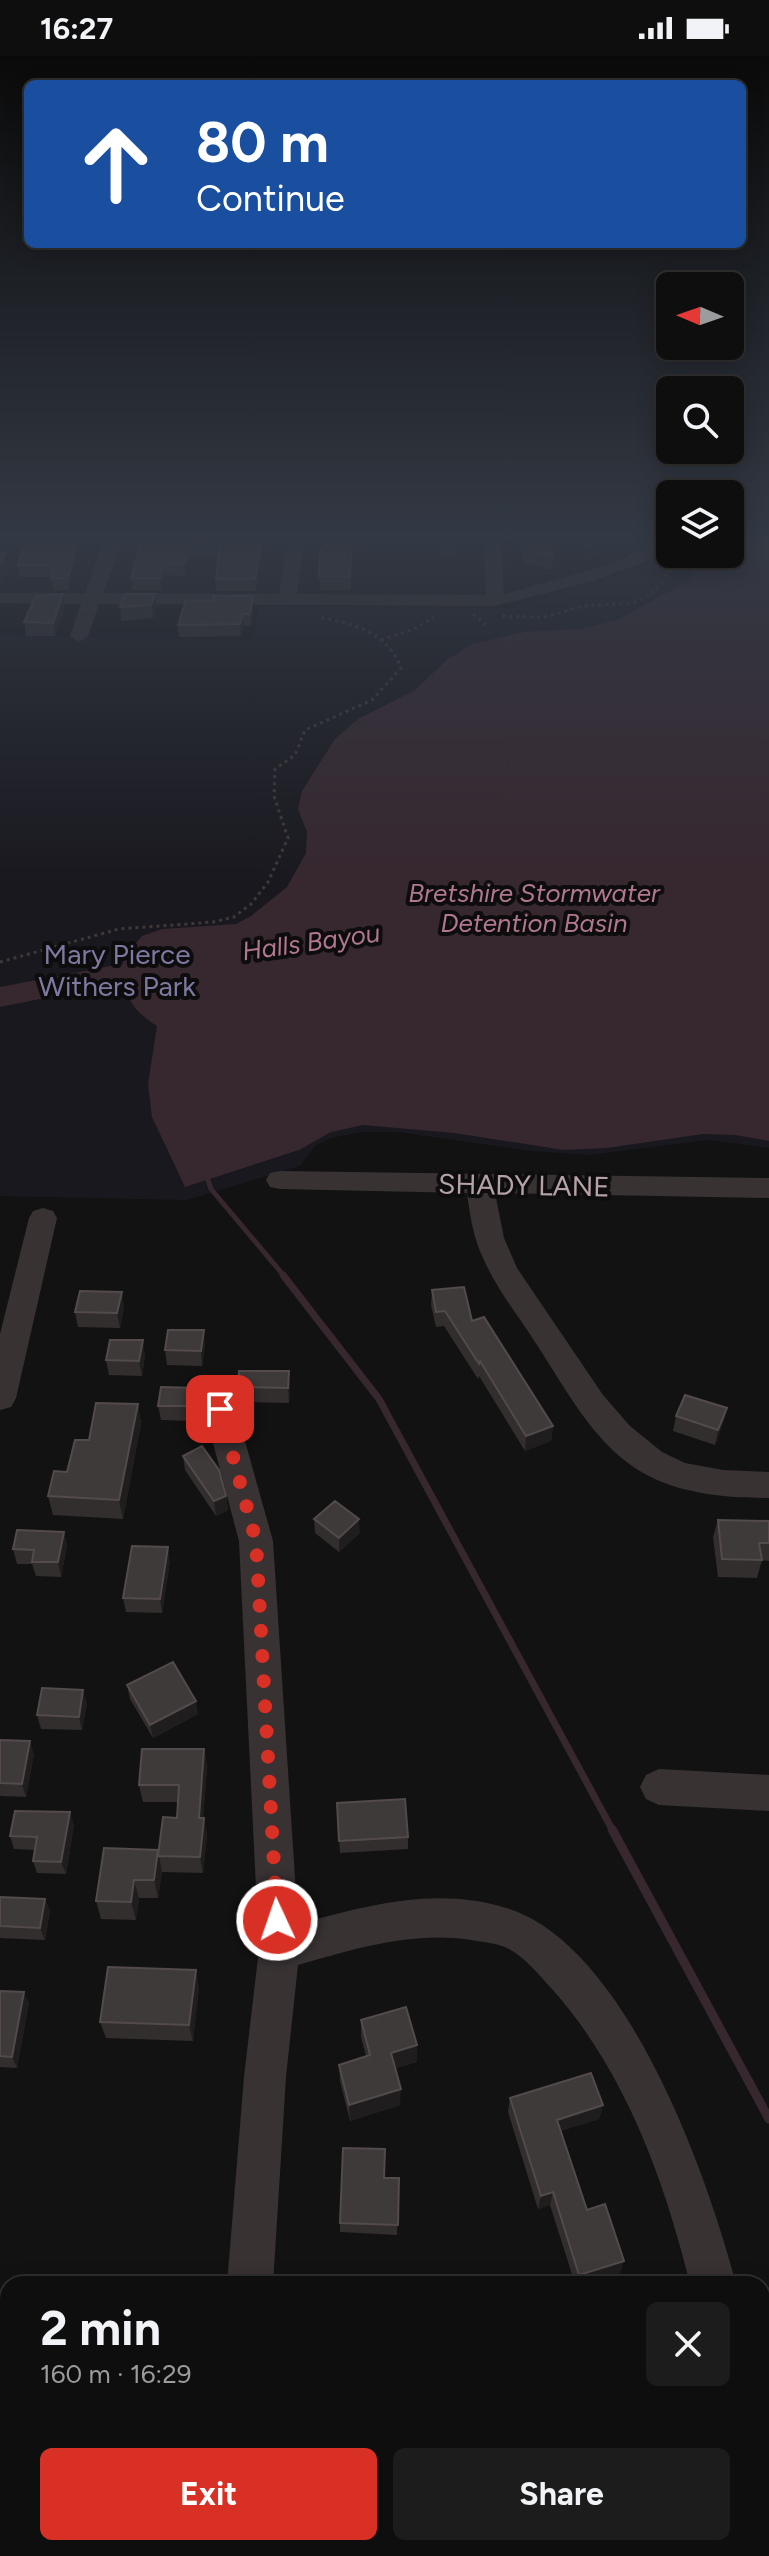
<!DOCTYPE html>
<meta charset="utf-8">
<style>
:root{--surface:#0e0e0e;--page:#1c1c1c;--text:#f1f3f6;--muted:#9b9c9e;--line:#2e2e2e;--accent:#d93025}
body{margin:0;font-family:Figtree,sans-serif;background:var(--page);color:var(--text);height:100vh;display:flex;flex-direction:column;font-size:30px;white-space:nowrap}
*{box-sizing:border-box;margin:0}
p{font-size:26px;color:var(--muted)}
.icon{flex:none;width:44px;height:44px;fill:none;stroke:currentColor;stroke-width:2;stroke-linecap:round;stroke-linejoin:round}
.map{position:relative;flex:1;overflow:hidden}
.drawer{position:absolute;left:0px;top:2220px;width:770px;height:280px;display:flex;flex-direction:column;background:var(--surface);border-radius:24px 24px 0 0;box-shadow:0 4px 20px #0003,0 0 0 2px var(--line)}
.drawer>*{flex:none}
.hud{position:absolute;left:24px;top:24px;width:722px;height:168px;border-radius:12px;box-shadow:0 4px 20px #0003,0 0 0 2px var(--line);background:#1a4fa0;color:#fff;overflow:hidden}
.needle{width:52px;rotate:272deg}
.buttons{position:absolute;left:656px;top:216px;display:grid;gap:16px}
.buttons a{display:grid;place-items:center;width:88px;height:88px;border-radius:12px;background:var(--surface);box-shadow:0 4px 20px #0003,0 0 0 2px var(--line);font-size:40px}
.pin{position:absolute;display:grid;place-items:center;width:68px;height:68px;color:#fff;margin:-34px;border-radius:16px;box-shadow:0 4px 12px #0006}
.me{position:absolute;width:88px;margin:-44px;rotate:357deg;stroke-linejoin:round;filter:drop-shadow(0 0 6px #0008)}
.turn{display:flex;align-items:center;gap:28px;height:168px;padding:0 40px;font-size:36px}
.turn .icon{width:104px;height:104px;stroke-width:2.5}
.turn b{display:block;font-size:56px;line-height:68px}
.round{display:grid;place-items:center;flex:none;width:84px;height:84px;border-radius:12px;background:var(--page)}
.headline{display:flex;align-items:center;justify-content:space-between;height:136px;padding:0 40px}
h1{font-size:48px;font-weight:700;line-height:60px}
.button{display:flex;gap:16px;margin-top:auto;padding:16px 40px}
.button a{flex:1;height:92px;border-radius:12px;background:var(--accent);color:#fff;font-size:32px;font-weight:700;line-height:92px;text-align:center}
.button a+a{background:var(--page);color:var(--text)}
.status{display:flex;justify-content:space-between;align-items:center;height:56px;padding:0 40px;background:var(--surface);direction:ltr}
.status svg{height:22px;fill:currentColor}
.map>svg:first-child{display:block}
</style>
<div class="status"><b>16:27</b><svg viewBox="0 0 49 12"><path d="M0 12V9h3v3zM5 12V6h3v6zM10 12V3h3v9zM15 12V0h3v12zM26 1h20v11H26zM47 4h2v5h-2z"/></svg></div>
<div class="map">
<svg width="769" height="2500" viewBox="0 0 769 2500">
<rect width="100%" height="100%" fill="#131212"/>
<path fill="#19181e" d="M730,478H769V1092L708,1084L589,1099L530,1095L398,1076H362L331,1082L315,1090L300,1110L187,1144L0,1140V580L252,584L259,551L511,552L623,518L673,498H730Z"/>
<path fill="#37272f" d="M730,478H769V1085L735,1079L703,1078L607,1092L564,1094L454,1077L363,1069L331,1076L299,1094L185,1131L152,1061L148,1028L157,970C126,950 126,939 123,903L142,880L162,873L236,868L251,860L287,831L306,797L307,776L298,753L302,735L335,683L358,663L415,634L448,603L473,588L524,576L581,573L617,564L690,524L705,498H730Z"/>
<g fill="none" stroke-linecap="round" stroke-linejoin="round">
<path stroke="#37272f" stroke-width="5" d="M206,1118L211,1133L285,1221"/>
<path stroke="#37272f" stroke-width="7" d="M283,1219L379,1343L613,1775"/>
<path stroke="#37272f" stroke-width="9" d="M612,1773L769,2063"/>
<path fill="#37272f" fill-rule="evenodd" d="M174,898L185,900L189,907L185,914L0,951V931Z"/>
<path stroke="#3f383a" stroke-width="3" stroke-dasharray="3 4" stroke-linecap="butt" d="M473,558L489,572
M502,560L545,561L583,550L633,547L652,537L671,514L698,502L699,498
M381,584L414,573L434,561
M0,906L119,873L213,866L234,861L251,848L268,826L288,782L274,740L275,713L295,699L305,674L372,644L401,612C387,575 351,567 317,561"/>
<path fill="#383233" fill-rule="evenodd" d="M106,478H124L103,537L279,538L288,478H305L297,538L486,539L483,478H500L504,538L608,509L670,479V492L644,506L593,525L495,550L99,548L88,580L79,586L70,580L81,548L0,547V537H85Z
M280,1115L769,1122V1142L495,1137L504,1182L517,1212L603,1339L630,1370L662,1396L685,1407L723,1414L769,1416V1442C725,1442 677,1438 638,1414C591,1384 565,1331 535,1286C517,1258 496,1232 483,1202C473,1181 470,1159 467,1137L280,1133L270,1131L266,1124L270,1117Z
M43,1152L53,1155L57,1162L16,1342L11,1351L0,1354V1278L29,1162L33,1155Z
M220,1341L231,1344L236,1353L273,1485L298,1868C367,1850 435,1830 506,1852C626,1888 707,2118 736,2228H690C664,2123 625,2015 552,1933C539,1919 524,1900 507,1892C497,1887 482,1886 471,1884C411,1875 355,1893 298,1909L286,2021L273,2228H227L244,2021L259,1893L239,1485L204,1353L209,1344Z
M659,1713L769,1719V1755L659,1749L646,1743L640,1731L646,1719Z
M762,2468L769,2471V2500H733V2492H762Z
M206,2492H256L255,2500H205Z"/>
</g>
<path fill="#312e2d" d="M0,478H80L81,488L69,534H53L51,521H19L17,509L29,480H0Z
M265,478L256,535H216V523L219,500H190L185,520L165,519L161,534H132L131,522L138,496H137L136,485Z
M352,478L351,534H320L319,520Z
M439,478H457V500H440Z
M518,478H550L553,501L552,514L522,506V496H519Z
M155,538L156,551L153,562L121,565L120,551Z
M253,540V552L251,570H244L241,580L179,581L178,569Z
M65,551L55,580H26L24,566Z
M432,1234L472,1265L553,1370L551,1385L525,1395L479,1320L478,1323L444,1270L436,1271L431,1249Z
M124,1251L120,1272L78,1271L75,1256Z
M205,1289L202,1310L167,1309L165,1294Z
M145,1299L142,1320L109,1319L106,1304Z
M290,1330L289,1347L239,1346L238,1331Z
M197,1332L199,1347L196,1365L161,1364L158,1350Z
M138,1348L141,1368L123,1463L53,1459L48,1440L67,1416L89,1384Z
M727,1352L723,1367L715,1389L673,1375L676,1360Z
M183,1400L226,1440L228,1454L216,1460L185,1414Z
M314,1463L360,1477L339,1496L315,1477Z
M718,1464L769,1465V1505L762,1504L757,1522L718,1521L713,1481Z
M64,1476L67,1490L61,1521L36,1520L32,1508H17L13,1493Z
M170,1505L162,1557L126,1556L123,1542Z
M127,1629L198,1658L153,1682L130,1643Z
M87,1647L82,1674L41,1673L37,1659Z
M0,1684L34,1698L26,1741L0,1740Z
M204,1693L207,1711L203,1762L207,1779L203,1817L162,1816L158,1842H139L136,1864L101,1863L96,1845L158,1794L177,1762L178,1746H143L139,1729Z
M337,1747L408,1781V1793L340,1797Z
M74,1769L66,1818L37,1817L33,1805L35,1794L14,1793L10,1780Z
M0,1841L45,1843L50,1855L45,1884L0,1882Z
M199,1931L193,1985L106,1982L100,1966Z
M0,1935L29,1947L17,2012L0,2011Z
M361,1964L417,1989V2006L395,2012L400,2049L350,2065L340,2025L339,2009L366,2000L361,1981Z
M510,2042L603,2049L599,2063L560,2075L587,2154L620,2217L584,2228H575L550,2149L538,2153L508,2056Z
M385,2122H399L397,2179L340,2176V2167Z"/>
<path fill="#1f1d1d" d="M80,478L81,488L69,534L68,522Z
M263,478H265L256,535L255,523Z
M621,478H643L629,486L585,504L586,491Z
M190,488V500L185,520L184,508Z
M5,497L7,513L0,531V509Z
M164,507L165,519L161,534L160,522Z
M63,538L65,551L55,580L53,567Z
M155,538L156,551L153,562L151,549Z
M253,540V552L251,570L250,558Z
M243,558L244,570L241,580L240,568Z
M122,1236L124,1251L120,1272L117,1257Z
M204,1274L205,1289L202,1310L201,1295Z
M143,1284L145,1299L142,1320L139,1305Z
M289,1315L290,1330L289,1347L288,1332Z
M197,1332L199,1347L196,1365L194,1350Z
M138,1348L141,1368L123,1463L119,1444Z
M727,1352L723,1367L715,1389L718,1374Z
M553,1370L551,1385L525,1395L526,1380Z
M226,1440L228,1454L216,1460L214,1445Z
M359,1463L360,1477L339,1496V1482Z
M64,1476L67,1490L61,1521L58,1506Z
M168,1491L170,1505L162,1557L160,1543Z
M83,1634L87,1647L82,1674L79,1661Z
M196,1645L198,1658L153,1682L150,1669Z
M30,1685L34,1698L26,1741L22,1728Z
M204,1693L207,1711L202,1779L199,1762Z
M70,1756L74,1769L66,1818L61,1806Z
M204,1762L207,1779L203,1817L200,1801Z
M158,1794L162,1816L158,1842L154,1824Z
M134,1824L139,1842L136,1864L131,1846Z
M45,1843L50,1855L45,1884L40,1872Z
M196,1914L199,1931L193,1985L189,1969Z
M24,1936L29,1947L17,2012L12,2001Z
M417,1989V2006L391,2014V1997Z
M401,2033L400,2049L350,2065L349,2049Z
M603,2049L599,2063L554,2077L557,2064Z
M553,2136L550,2149L538,2153L541,2140Z
M624,2205L620,2217L584,2228H576L579,2219Z"/>
<path fill="#3f3a3a" stroke="#524a4b" stroke-width="2" d="M30,478H79L68,522H51L54,509H17Z
M139,478H263L255,523H216L220,488H190L184,508L164,507L160,522H131L141,485H136Z
M326,478H352L350,520H319L320,493H324Z
M440,478H457L458,487H440Z
M520,478H550L553,501L522,493L534,485L520,483Z
M594,478H621L586,491Z
M0,497H5L0,509Z
M63,538L53,567L24,566L35,541Z
M125,538H155L151,549L120,551Z
M213,540H253L250,558H243L240,568L178,569L186,544L213,545Z
M464,1231L472,1265L484,1261L553,1370L526,1380L480,1305L479,1308L445,1255L436,1256L432,1234Z
M80,1235L122,1236L117,1257L75,1256Z
M168,1274H204L201,1295L165,1294Z
M110,1284H143L139,1305L106,1304Z
M239,1315H289L288,1332L238,1331Z
M161,1331L197,1332L194,1350H158Z
M685,1339L727,1352L718,1374L676,1360Z
M96,1347L138,1348L119,1444L48,1440L54,1415L67,1416L75,1384H89Z
M202,1390L219,1414L226,1440L214,1445L183,1400Z
M335,1445L359,1463L339,1482L314,1463Z
M718,1464L769,1465V1487H759L762,1504L722,1503Z
M17,1474L64,1476L58,1506H32L34,1494L13,1493Z
M132,1490L168,1491L160,1543L123,1542Z
M173,1606L196,1645L150,1669L127,1629Z
M42,1632L83,1634L79,1661L37,1659Z
M0,1684L30,1685L22,1728L0,1727Z
M142,1693H204L199,1762H204L200,1801L158,1800L163,1761L177,1762L179,1729H139Z
M405,1743L408,1781L339,1785L337,1747Z
M15,1755L70,1756L61,1806L33,1805L37,1781L10,1780Z
M104,1792L158,1794L154,1824H134L131,1846L96,1845Z
M0,1841L45,1843L40,1872L0,1870Z
M108,1911L196,1914L189,1969L100,1966Z
M0,1935L24,1936L12,2001L0,2000Z
M406,1951L417,1989L391,1997L401,2033L349,2049L339,2009L370,1999L361,1964Z
M591,2017L603,2049L557,2064L587,2154L605,2148L624,2205L579,2219L553,2136L541,2140L510,2042Z
M343,2092L385,2093L384,2122H399L398,2169L340,2167Z"/>
<linearGradient id="sky" x2="0" y2="1"><stop stop-color="#0a0a0a"/><stop offset="0.58" stop-color="#333944"/><stop offset="1" stop-color="#333944" stop-opacity="0"/></linearGradient>
<rect width="769" height="828" fill="url(#sky)"/>
<g fill="none" stroke-linecap="round" stroke-linejoin="round">
<path stroke="#d93025" stroke-width="14" stroke-dasharray="0 25.2" d="M220,1353L256,1485L277,1864"/>
</g>
<g text-anchor="middle" stroke-width="8" stroke-linejoin="round" paint-order="stroke">
<g font-size="26" font-style="italic" fill="#b27790" stroke="#0e0d0d">
<text x="534" y="846">Bretshire Stormwater<tspan x="534" dy="30">Detention Basin</tspan></text>
<text transform="translate(311 886) rotate(-8)" y="9">Halls Bayou</text>
</g>
<g font-size="28" fill="#7f78a1" stroke="#0e0d0d">
<text x="117" y="908">Mary Pierce<tspan x="117" dy="32">Withers Park</tspan></text>
</g>
<g font-size="28" fill="#b5a2a6" stroke="#0e0d0d">
<text transform="translate(524 1129) rotate(1)" y="10">SHADY LANE</text>
</g>
</g>
</svg>
<div class="buttons">
<a><svg class="needle" viewBox="-14 -14 28 28"><path d="M0-13l5 13h-10z" fill="#e53935"/><path d="M0 13l5-13h-10z" fill="#9b9c9e"/></svg></a>
<a><svg class="icon" aria-label="search" viewBox="0 0 24 24"><circle cx="10" cy="10" r="6"/><path d="M15 15l6 6"/></svg></a>
<a><svg class="icon" aria-label="layers" viewBox="0 0 24 24"><path d="M12 4l9 5-9 5-9-5zM3 14l9 5 9-5"/></svg></a>
</div>
<div class="pin" style="left:220px;top:1353px;background:#d93025"><svg class="icon" aria-label="arrive" viewBox="0 0 24 24"><path d="M6 21V4h12l-3 4 3 4H6"/></svg></div>
<svg class="me" style="left:277px;top:1864px" viewBox="-20 -20 40 40"><circle r="17" fill="#d93025" stroke="#fff" stroke-width="3"/><path d="M0-11L8 9 0 5-8 9z" fill="#fff"/></svg>
<div class="hud">
<div class="turn"><svg class="icon" aria-label="ahead" viewBox="0 0 24 24"><path d="M12 20V5M6 11l6-6 6 6"/></svg><div><b>80 m</b>Continue</div></div>
</div>
<section class="drawer">
<div class="headline"><div><h1>2 min</h1><p>160 m · 16:29</p></div><a class="round"><svg class="icon" aria-label="close" viewBox="0 0 24 24"><path d="M6 6l12 12M18 6L6 18"/></svg></a></div>
<div class="button"><a>Exit</a><a>Share</a></div>
</section>
</div>
